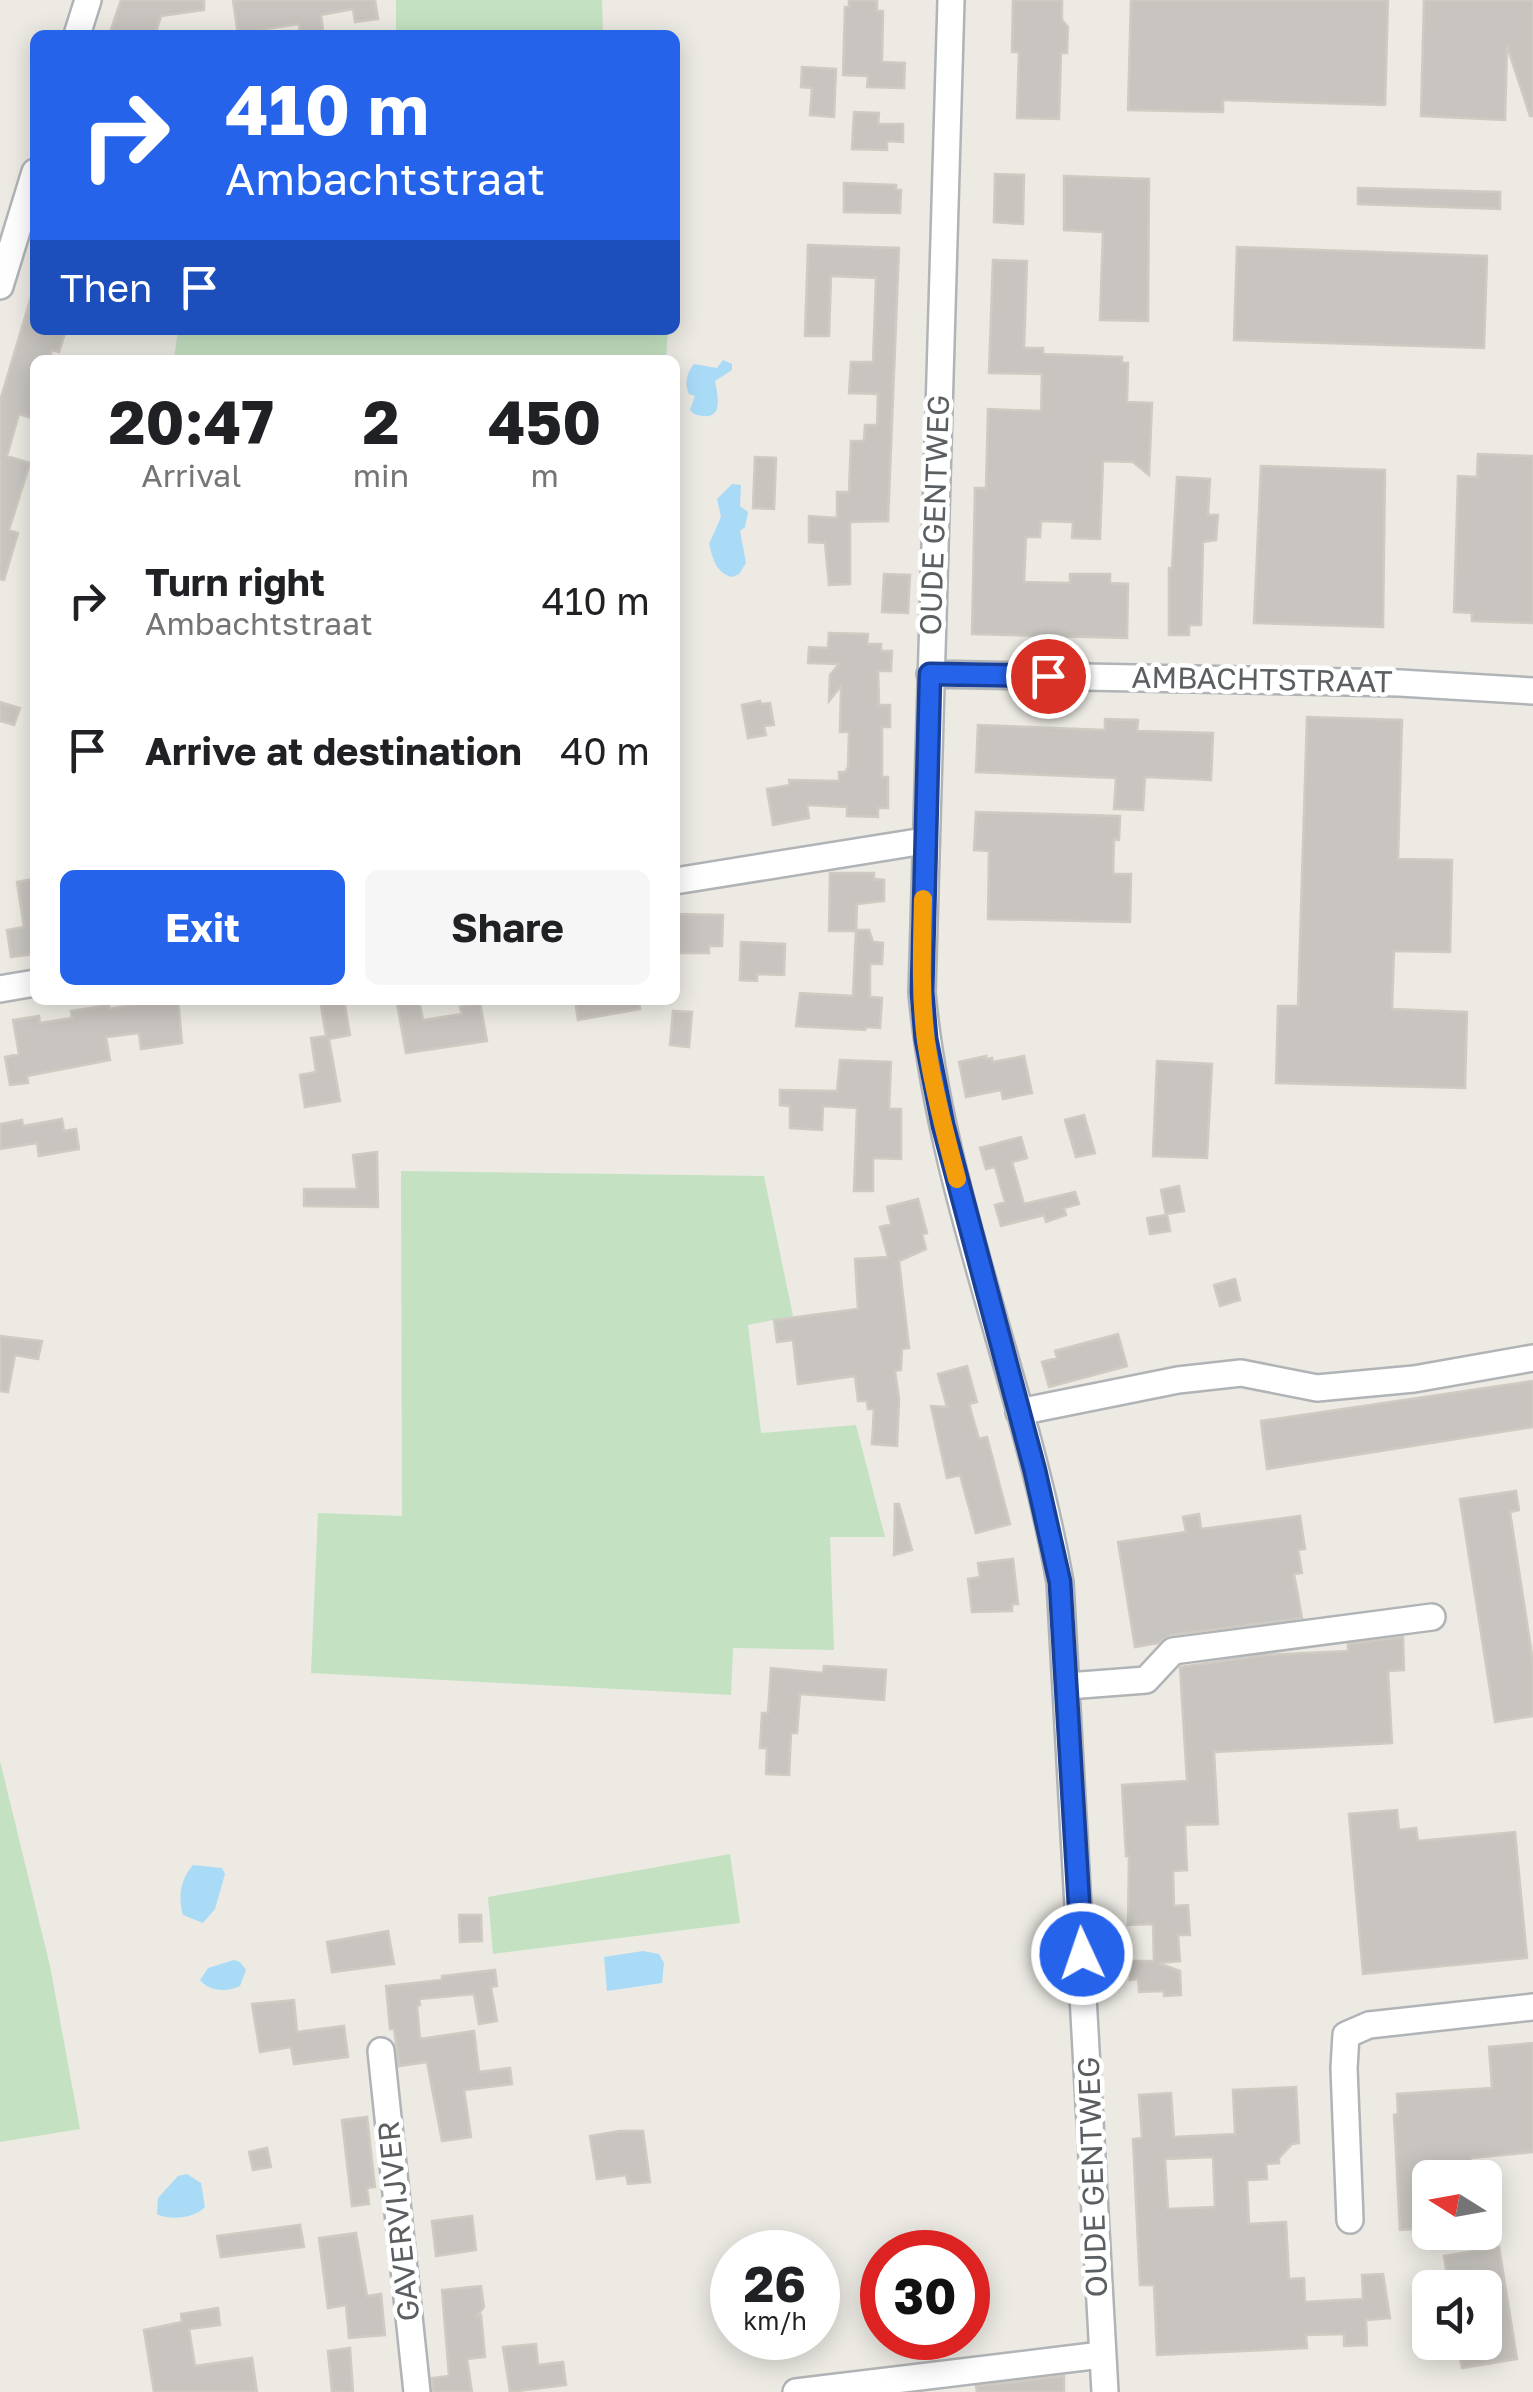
<!DOCTYPE html>
<style>
:root{--surface:#fff;--page:#f6f6f6;--text:#202124;--muted:#757577;--accent:#2563eb}
body{margin:0;font-family:"Golos Text",sans-serif;background:var(--page);color:var(--text);height:100vh;display:flex;flex-direction:column;font-size:38px;white-space:nowrap}
*{box-sizing:border-box;margin:0}
p{font-size:32px;color:var(--muted)}
.icon{flex:none;width:55px;height:55px;fill:none;stroke:currentColor;stroke-width:2;stroke-linecap:round;stroke-linejoin:round}
.map{position:relative;flex:1;overflow:hidden}
.details{position:absolute;left:30px;top:355px;width:650px;height:650px;display:flex;flex-direction:column;background:var(--surface);border-radius:15px;box-shadow:0 5px 25px #0003}
.details>*{flex:none}
.guide{position:absolute;left:30px;top:30px;width:650px;height:305px;border-radius:15px;box-shadow:0 5px 25px #0003;background:#2563eb;color:#fff;overflow:hidden}
.needle{width:65px;rotate:281deg}
.buttons{position:absolute;left:1412px;top:2160px;display:grid;gap:20px}
.buttons a{display:grid;place-items:center;width:90px;height:90px;border-radius:15px;background:var(--surface);box-shadow:0 5px 25px #0003;font-size:50px}
.speed{position:absolute;left:710px;top:2230px;display:flex;gap:20px;font-size:50px;font-weight:700;text-align:center}
.speed>*{display:grid;place-content:center;width:130px;height:130px;border-radius:50%;background:var(--surface);box-shadow:0 5px 25px #0003;line-height:1}
.speed small{font-size:25px;font-weight:400}
.speed .limit{border:15px solid #d22;background:#fff;color:#111}
.pin{position:absolute;display:grid;place-items:center;width:85px;height:85px;color:#fff;margin:-42px;border:5px solid #fff;border-radius:50%;box-shadow:0 2px 10px #0007}
.me{position:absolute;width:110px;margin:-55px;rotate:357deg;stroke-linejoin:round;filter:drop-shadow(0 0 8px #0008)}
.turn{display:flex;align-items:center;gap:35px;height:210px;padding:0 30px;font-size:45px}
.turn .icon{width:130px;height:130px;stroke-width:2.5}
.turn b{display:block;font-size:70px;line-height:85px}
.then{display:flex;align-items:center;height:95px;padding:0 30px;background:#0003;gap:20px;font-size:38px}
.eta{display:flex;justify-content:space-evenly;align-items:center;height:170px;text-align:center}
.eta b{font-size:60px;font-weight:700;line-height:70px}
.button{display:flex;gap:20px;margin-top:auto;padding:20px 30px}
.button a{flex:1;height:115px;border-radius:15px;background:var(--accent);color:#fff;font-size:40px;font-weight:700;line-height:115px;text-align:center}
.button a+a{background:var(--page);color:var(--text)}
ul{padding:0;list-style:none}
li{display:flex;align-items:center;gap:30px;height:150px;padding:0 30px}
li div{flex:1}
li b{display:block;font-size:38px}
li em{font-style:normal}
.map>svg:first-child{display:block}
</style>
<div class="map">
<svg width="1533" height="2392" viewBox="0 0 1533 2392">
<rect width="100%" height="100%" fill="#eceae3"/>
<path fill="#c4e2c2" d="M396,0H602L603,35H396Z
M178,330H668L666,360H174Z
M401,1171L764,1176L793,1316L748,1325L761,1433L856,1425L885,1537H830L834,1650L733,1648L731,1695L311,1673L318,1513L402,1516Z
M0,1761L50,1966L80,2129L0,2142Z
M730,1854L740,1923L493,1954L488,1897Z"/>
<path fill="#a9dbf7" d="M723,360L732,364V370L715,381C718,398 725,424 694,414L690,410L695,396L689,394C684,384 687,372 694,364L717,368Z
M732,484L741,485L740,506L748,512L745,527L740,531L746,563L739,574L732,577C716,573 713,559 709,544L721,517L717,499Z
M193,1865L222,1868L225,1874L215,1909L203,1923L183,1915C178,1897 180,1880 193,1865Z
M643,1951L659,1954L664,1963L662,1983L607,1991L604,1957Z
M234,1960L240,1962L246,1970L240,1986C226,1992 210,1992 200,1980L208,1968Z
M187,2174L201,2183L205,2207C195,2218 170,2221 157,2214L158,2198L178,2176Z"/>
<path fill="#c8c5c0" stroke="#d0cbc2" stroke-width="2.5" fill-rule="evenodd" d="M121,0H204V10L161,16L155,35H109Z
M233,0H375L378,19L355,22L353,9L321,15L323,31L300,34L299,24L259,30L260,35H238Z
M849,0H877V11H883L882,62L905,63L904,88L867,87L868,76L843,75L845,7H849Z
M1013,0H1062V20L1068,27L1067,53H1061L1059,119L1017,118L1019,52H1012Z
M1131,0H1388L1385,105L1223,100V112L1128,110Z
M1424,0H1533V116H1530L1507,46L1505,120L1421,116Z
M802,67L836,69L834,117L810,115L812,88L801,87Z
M854,112L879,113L878,124H903V142L887,141V150L852,149Z
M995,174L1024,175L1023,224L994,222Z
M1064,176L1149,179L1148,321L1100,320L1103,232L1064,230Z
M844,183L896,185V190H901L900,213L844,212Z
M1358,188L1500,192V209L1358,204Z
M808,245L899,248L888,521L850,522V584L829,585L825,543L809,542V516L837,518V492H849L851,441H864L865,425H877L878,394L849,393L851,362H873L876,278L831,276L829,336H805Z
M1237,247L1487,256L1484,348L1234,340Z
M993,260L1027,261L1024,348H1043V354L1122,357V363H1128L1127,402L1152,403L1149,475L1133,462L1103,461L1100,539L1072,538L1073,522L1041,521L1040,537H1026L1024,582L1070,583V574H1110V583L1128,584L1127,638L972,634L975,488H986L988,409L1041,411L1042,374L989,373Z
M31,297H35V330H66L59,352L52,350L49,360H35V419L19,414L7,456L30,463L9,530L18,533L4,580L0,579V401Z
M1478,454L1533,456V623L1472,621V613L1454,612L1458,476L1477,477Z
M755,457L776,458L774,509L753,508Z
M1261,466L1385,470L1383,627L1254,623Z
M1177,477L1210,479L1208,515H1218L1216,540L1203,542L1201,625H1189V635H1169V568H1172Z
M884,574L910,575L908,613L882,612Z
M829,633L868,634L867,644H881V651H892L891,671H878L879,705H890V727H882V777H888V808H878V817L847,816V807L807,805L809,818L773,825L767,789L790,785L789,780L839,781V772H845L848,767L849,732H840L841,686L829,701L830,675L839,664L808,663L809,647L828,648Z
M760,701L761,704L770,703L774,725L764,726L766,735L748,738L742,705Z
M0,702L20,708L14,725L0,721Z
M1307,717L1402,720L1398,859L1452,860L1450,952L1394,951L1392,1009L1467,1012L1465,1088L1276,1083L1278,1006H1298Z
M1105,719L1138,720L1137,731L1213,733L1211,780L1145,777L1143,810L1114,809L1116,778L976,772L978,725L1105,730Z
M976,812L1120,816L1119,840L1114,839L1113,874H1131L1130,922L988,919L989,851L974,850Z
M830,873H874V879L884,880V901L857,904L856,931H829Z
M33,879L35,954L11,957L7,930L24,927L17,882Z
M675,914L723,915L722,946H709V953H675Z
M856,930H869L873,942L883,943L882,964H870V997L882,998L880,1028L866,1027L865,1030L796,1026L800,993L853,996Z
M741,942L785,944L784,975L757,974V981L740,980Z
M163,1000H178L182,1043L141,1049L139,1033L106,1037L110,1060L27,1076L28,1083L10,1085L5,1057L19,1054L13,1020L39,1016L40,1023L72,1018L71,1011L109,1005V1009Z
M320,1000H344L350,1035L329,1039L340,1101L305,1107L300,1075L316,1072L311,1038L326,1036Z
M419,1000L423,1020L462,1014L460,1007L480,1003L487,1041L406,1053L397,1003Z
M575,1000H639L640,1009L578,1020Z
M673,1011L692,1012L689,1047L670,1045Z
M986,1056V1059L992,1058L993,1062L1024,1056L1032,1093L1003,1099L1001,1090L966,1097L959,1062Z
M840,1060L891,1062L889,1109H901V1159L873,1158V1191H854L857,1108L823,1106L822,1130L790,1128V1106L780,1105V1090L837,1091Z
M1157,1061L1212,1064L1207,1158L1153,1156Z
M1084,1115L1095,1153L1076,1157L1065,1120Z
M62,1119L64,1131L76,1129L79,1149L39,1156L37,1143L0,1149V1124L22,1120L23,1126Z
M1021,1137L1027,1158L1012,1162L1024,1204L1075,1192L1079,1204L1064,1208L1066,1215L1046,1222L1044,1215L1001,1226L995,1205L1005,1202L995,1167L986,1169L980,1148Z
M377,1152L378,1207L304,1206V1189H357L353,1155Z
M1179,1186L1184,1211L1167,1214L1170,1231L1150,1234L1147,1218L1166,1215L1161,1190Z
M918,1199L927,1233L922,1234L926,1249L899,1261L909,1348L902,1349L901,1370L895,1371L899,1399L897,1446L872,1444L874,1409H868L867,1401H858L855,1376L798,1384L793,1340L777,1342L774,1320L858,1309L855,1259L888,1257L880,1227L891,1224L887,1207Z
M1235,1279L1240,1300L1220,1306L1214,1285Z
M1118,1334L1127,1366L1049,1387L1042,1362L1057,1358L1055,1351Z
M0,1336L42,1341L38,1359L15,1355L8,1392L0,1391Z
M967,1366L977,1402L969,1404L979,1439L987,1437L1010,1524L976,1533L960,1475L947,1478L931,1406L947,1407L938,1374Z
M1533,1381V1427L1267,1469L1261,1421Z
M1516,1491L1519,1510L1510,1512L1533,1662V1716L1495,1722L1460,1499Z
M895,1504H899L912,1550L894,1555Z
M1199,1514L1201,1529L1300,1516L1305,1549L1298,1550L1302,1573L1294,1574L1302,1618L1171,1635L1158,1643L1135,1647L1118,1542L1186,1532L1183,1517Z
M1013,1559L1018,1604H1012V1611L972,1612L968,1579L980,1577L978,1563Z
M1403,1637L1404,1670L1388,1671L1392,1743L1214,1752L1218,1824L1185,1825L1187,1870L1173,1871L1174,1906L1188,1905L1190,1935H1178L1180,1961L1158,1963L1180,1971L1181,1995L1164,1996V1991L1139,1992L1138,1979L1130,1980L1129,1961H1154L1153,1924L1128,1925L1129,1856H1126L1122,1785L1187,1781L1180,1667L1265,1655L1348,1651V1644Z
M824,1666L886,1670L884,1700L800,1694L797,1733H791L789,1775L766,1774L767,1748H760L762,1713H768L771,1668L823,1673Z
M1397,1810L1399,1830L1416,1828L1418,1841L1515,1832L1527,1958L1363,1974L1349,1814Z
M459,1915H481L482,1941L460,1942Z
M388,1931L394,1964L332,1972L327,1942Z
M495,1970L497,1986L491,1987L497,2021L479,2024L474,1994L419,1999L420,2005L417,2006L420,2039L474,2031L479,2072L510,2068L512,2084L464,2090L471,2137L442,2141L427,2062L399,2066L394,2029H390L386,1986L442,1980V1976Z
M294,2000L297,2032L344,2026L348,2057L294,2064L291,2047L260,2052L252,2004Z
M1533,2043V2152L1471,2158L1472,2178H1430V2222L1416,2223V2229L1400,2230L1394,2115L1398,2114L1397,2094L1492,2088L1489,2047Z
M1296,2087L1299,2143L1292,2144L1279,2158V2163L1266,2164L1267,2179L1247,2180L1249,2224L1286,2222L1289,2279L1304,2278L1305,2302L1363,2299L1362,2275L1383,2274L1390,2318L1366,2320L1367,2345L1344,2346V2334L1306,2335L1307,2348L1157,2355L1154,2285H1140L1133,2139L1142,2138L1139,2095L1171,2093L1174,2137L1235,2134L1233,2090ZM1213,2157L1215,2207L1168,2209L1165,2159Z
M367,2117L375,2187L367,2188L369,2204L352,2206L342,2120Z
M620,2131H643L650,2182L628,2184L626,2175L597,2179L590,2136Z
M267,2148L271,2167L253,2170L249,2152Z
M472,2216L476,2250L436,2256L432,2221Z
M300,2225L304,2247L221,2257L217,2236Z
M356,2233L367,2296L381,2294L385,2335L349,2338L346,2305L328,2308L319,2238Z
M1499,2247L1517,2359L1462,2368L1457,2342H1485V2288H1449L1444,2256Z
M481,2286L484,2307L477,2316L481,2315L485,2357L467,2359L472,2392H433L432,2378L449,2376L442,2290Z
M218,2308L220,2325L189,2329L195,2366L252,2358L257,2392H154L144,2330L182,2322L181,2314Z
M536,2344L538,2365L563,2362L566,2385L510,2392L503,2347Z
M350,2348L353,2392H332L328,2351Z
M1064,2376V2392H977L976,2386Z"/>
<g fill="none" stroke-linecap="round" stroke-linejoin="round">
<g stroke="#b0b4b7" stroke-width="30">
<path id="minor" d="M951,0L922,993C941,1194 1025,1384 1060,1582L1105,2392
M77,35L88,0
M0,286L35,172
M930,674L1400,683L1533,691
M675,881L924,841
M0,989L35,983
M1019,1412L1178,1380L1241,1373L1317,1388L1414,1379L1533,1358
M1068,1686L1146,1680L1173,1651L1432,1617
M381,2051L417,2392
M1350,2220L1344,2068L1346,2035L1369,2025L1533,2007
M796,2392L1101,2355"/>
</g>
<use href="#minor" stroke="#fff" stroke-width="25"/>
</g>
<g fill="none" stroke-linecap="round" stroke-linejoin="round">
<g stroke="#184099" stroke-width="25">
<path id="route" d="M1048,676L930,674L922,992L926,1039L943,1125L1035,1471L1060,1582L1082,1954"/>
</g>
<use href="#route" stroke="#2563eb" stroke-width="18"/>
<path stroke="#f59e0b" stroke-width="18" d="M923,899C922,946 920,994 926,1041C933,1087 945,1133 957,1179"/>
</g>
<g text-anchor="middle" stroke-width="9" stroke-linejoin="round" paint-order="stroke">
<g font-size="30" fill="#5b5f62" stroke="#fff">
<text transform="translate(935 515) rotate(-88)" y="10">OUDE GENTWEG</text>
<text transform="translate(1262 680) rotate(1)" y="10">AMBACHTSTRAAT</text>
<text transform="translate(1093 2177) rotate(-92)" y="10">OUDE GENTWEG</text>
<text transform="translate(399 2221) rotate(-96)" y="10">GAVERVIJVER</text>
</g>
</g>
</svg>
<div class="buttons">
<a><svg class="needle" viewBox="-14 -14 28 28"><path d="M0-13l5 13h-10z" fill="#e53935"/><path d="M0 13l5-13h-10z" fill="#757577"/></svg></a>
<a><svg class="icon" aria-label="sound" viewBox="0 0 24 24"><path d="M4 9h4l5-4v14l-5-4H4zM17 9q2 3 0 6"/></svg></a>
</div>
<div class="speed"><div>26<small>km/h</small></div><div class="limit">30</div></div>
<div class="pin" style="left:1048px;top:676px;background:#d93025"><svg class="icon" aria-label="arrive" viewBox="0 0 24 24"><path d="M6 21V4h12l-3 4 3 4H6"/></svg></div>
<svg class="me" style="left:1082px;top:1954px" viewBox="-20 -20 40 40"><circle r="17" fill="#2563eb" stroke="#fff" stroke-width="3"/><path d="M0-11L8 9 0 5-8 9z" fill="#fff"/></svg>
<div class="guide">
<div class="turn"><svg class="icon" aria-label="right" viewBox="0 0 24 24"><path d="M7 20v-9h11M14 6l5 5-5 5"/></svg><div><b>410 m</b>Ambachtstraat</div></div>
<div class="then">Then<svg class="icon" aria-label="arrive" viewBox="0 0 24 24"><path d="M6 21V4h12l-3 4 3 4H6"/></svg></div>
</div>
<section class="details">
<div class="eta">
<div><b>20:47</b><p>Arrival</p></div>
<div><b>2</b><p>min</p></div>
<div><b>450</b><p>m</p></div>
</div>
<ul>
<li><svg class="icon" aria-label="right" viewBox="0 0 24 24"><path d="M7 20v-9h11M14 6l5 5-5 5"/></svg><div><b>Turn right</b><p>Ambachtstraat</p></div><em>410 m</em></li>
<li><svg class="icon" aria-label="arrive" viewBox="0 0 24 24"><path d="M6 21V4h12l-3 4 3 4H6"/></svg><div><b>Arrive at destination</b></div><em>40 m</em></li>
</ul>
<div class="button"><a>Exit</a><a>Share</a></div>
</section>
</div>
